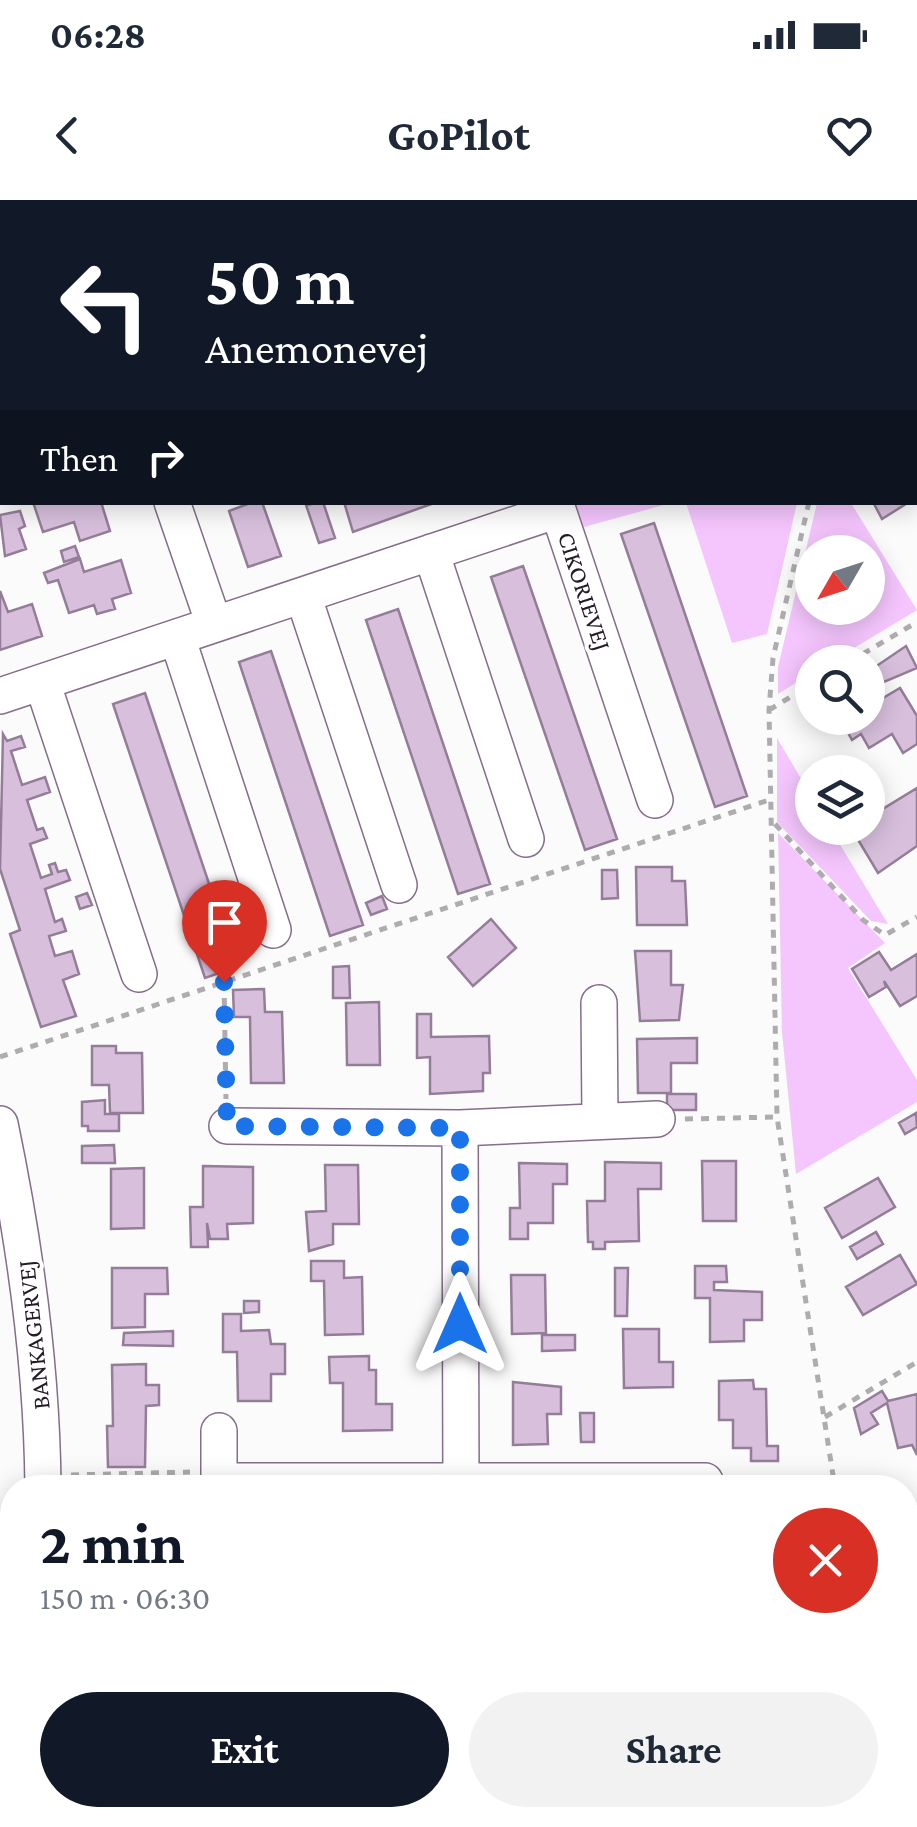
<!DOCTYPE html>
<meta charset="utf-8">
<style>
:root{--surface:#fff;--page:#f2f2f3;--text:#1f2937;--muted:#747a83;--accent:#111827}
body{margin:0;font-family:"Crimson Pro",serif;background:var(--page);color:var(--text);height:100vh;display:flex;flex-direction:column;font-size:38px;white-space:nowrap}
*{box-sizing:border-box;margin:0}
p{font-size:32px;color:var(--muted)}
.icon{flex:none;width:55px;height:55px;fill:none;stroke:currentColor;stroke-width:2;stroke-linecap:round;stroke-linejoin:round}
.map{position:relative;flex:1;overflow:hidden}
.sheet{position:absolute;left:0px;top:1275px;width:918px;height:352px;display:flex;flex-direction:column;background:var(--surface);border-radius:40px 40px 0 0;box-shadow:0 5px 25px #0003}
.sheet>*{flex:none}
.guide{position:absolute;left:0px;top:0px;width:918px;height:305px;box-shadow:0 5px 25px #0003;background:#111827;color:#fff;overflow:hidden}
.needle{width:65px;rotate:231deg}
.tools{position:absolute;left:795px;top:335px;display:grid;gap:20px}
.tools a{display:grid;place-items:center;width:90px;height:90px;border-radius:50%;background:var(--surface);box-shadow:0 5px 25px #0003;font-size:50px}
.pin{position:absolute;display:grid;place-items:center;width:85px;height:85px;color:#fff;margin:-102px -42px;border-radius:50% 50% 50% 0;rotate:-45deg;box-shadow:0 0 10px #0007}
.pin .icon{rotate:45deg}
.me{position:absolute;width:110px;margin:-55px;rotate:0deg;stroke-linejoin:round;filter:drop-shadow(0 0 8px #0008)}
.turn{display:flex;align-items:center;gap:35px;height:210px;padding:0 40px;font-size:45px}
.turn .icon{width:130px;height:130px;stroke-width:2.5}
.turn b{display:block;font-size:70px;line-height:85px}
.then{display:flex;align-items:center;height:95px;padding:0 40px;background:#0003;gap:20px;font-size:38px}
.round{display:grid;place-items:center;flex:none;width:105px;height:105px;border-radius:52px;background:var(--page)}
.overview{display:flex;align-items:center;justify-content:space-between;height:170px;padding:0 40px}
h1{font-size:60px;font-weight:700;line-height:75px;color:var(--accent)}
.cta{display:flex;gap:20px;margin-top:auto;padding:20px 40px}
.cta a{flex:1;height:115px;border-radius:60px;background:var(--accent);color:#fff;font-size:40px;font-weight:700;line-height:115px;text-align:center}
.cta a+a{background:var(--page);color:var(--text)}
.status{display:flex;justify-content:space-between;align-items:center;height:70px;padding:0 50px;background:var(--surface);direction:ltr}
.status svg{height:28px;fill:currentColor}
header{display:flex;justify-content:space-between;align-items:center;height:130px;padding:0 40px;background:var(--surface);font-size:45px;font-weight:700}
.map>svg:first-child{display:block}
</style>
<div class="status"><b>06:28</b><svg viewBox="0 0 49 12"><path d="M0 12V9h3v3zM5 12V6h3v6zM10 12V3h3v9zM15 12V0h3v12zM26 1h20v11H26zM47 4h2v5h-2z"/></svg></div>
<header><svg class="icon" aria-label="back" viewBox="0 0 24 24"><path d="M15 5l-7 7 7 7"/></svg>GoPilot<svg class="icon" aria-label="heart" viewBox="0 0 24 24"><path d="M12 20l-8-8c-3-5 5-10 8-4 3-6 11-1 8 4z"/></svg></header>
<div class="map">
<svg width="917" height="1627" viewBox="0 0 917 1627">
<rect width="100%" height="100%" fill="#fbfbfb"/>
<path fill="#f5c6fe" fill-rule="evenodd" d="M575,302H671V303L584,327Z
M686,303H797L767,434L732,443Z
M817,303H851L917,410L831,462H812V473L778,494V467ZM868,352V408H812V352Z
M777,538L812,597V628H830L888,724L871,721L777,622Z
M778,633L885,743L848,768L917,880V902L796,974L782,832Z"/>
<path fill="#d8c0dd" stroke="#947d98" stroke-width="2.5" d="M33,302H101L110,331L80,341L74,322L43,332Z
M253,302H262L281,356L248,367L229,311Z
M323,302L335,338L319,343L306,305Z
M344,302H437L353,332Z
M873,302H909L882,319Z
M20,311L25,326L19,329L26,349L5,356L0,315Z
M654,323L747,596L715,607L621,334Z
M75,346L79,357L64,362L61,351Z
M80,359L84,372L121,360L131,393L112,399L115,409L97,414L94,405L69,413L58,380L48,383L44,373Z
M523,366L617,639L585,650L491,377Z
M0,391L8,412L32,404L42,436L0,450Z
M398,409L490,684L458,694L366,420Z
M906,446L917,468L884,482L875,467Z
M271,451L363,725L330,736L239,462Z
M900,488L917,516V544L903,553L892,534L869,548L861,534L852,540L846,529L854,524L850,518H868V507Z
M145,493L237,767L205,778L113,504Z
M3,534L7,541L21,536L25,547L11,551L22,585L45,577L50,592L27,600L37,630L43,628L47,638L30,644L41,678L52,674L49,665L55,663L58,672L66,670L70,680L45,689L55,722L62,719L66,731L49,736L55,756L72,751L79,774L63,780L76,816L41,827L10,734L20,730L0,669Z
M917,588V646L878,673L851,628H868V618Z
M636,667H672V681H685L687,725H637Z
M602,670H617L618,698L602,699Z
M87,693L92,705L80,709L76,697Z
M382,696L387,709L371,715L366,703Z
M244,709L248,719L233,724L230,714Z
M491,719L516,748L473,786L448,757Z
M635,751H671V785H683L679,820L640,821Z
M879,752L891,770L917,754V796L900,806L884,781L886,787L869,797L852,769Z
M349,766L350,798H333V767Z
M264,789L265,812H282L284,883H251L250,817H234L233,790Z
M379,802L380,865H347L346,803Z
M417,814H431V837L489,836L490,873H483V891L430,894V857L417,858Z
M697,838V863H671V893H638L637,839Z
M92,846H116V853H142L143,913H110L109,885H92Z
M667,894H696V910H667Z
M105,900V914H119V931H88V926H82V902Z
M916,913L917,927L905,934L899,923Z
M114,945L115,963H82V946Z
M702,961H736V1021H703Z
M605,962L661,963V989H638L639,1041L605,1042V1049H593V1042H588L587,1001H605Z
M519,963L567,964V984H553V1023H528V1039H510V1008H520Z
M325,965H358L359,1024H333V1044L309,1051L306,1012L326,1011Z
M203,966L253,967V1023L227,1024L228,1039H210L207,1023L208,1047H191L190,1007H203Z
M144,968V1028L111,1029V969Z
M878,978L895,1007L842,1038L825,1008Z
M876,1032L883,1044L857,1059L850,1047Z
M900,1055L917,1084L863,1115L846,1087Z
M311,1061H344V1078L362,1077L363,1134L325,1135L324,1081H311Z
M695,1066H726L727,1082H714V1090L762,1092V1120H744V1141L710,1142V1098H695Z
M112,1068H167L168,1094H145V1127L112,1128Z
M615,1068H628L627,1116H615Z
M511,1075H545L546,1133L512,1134Z
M244,1101H259V1112L244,1113Z
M223,1114H241V1131L269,1130L271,1144H285V1174H271V1201H238L237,1152H223Z
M623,1129H659V1162H673V1187L624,1188Z
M173,1131V1146L123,1145L124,1133Z
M542,1135H575V1150L542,1151Z
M369,1156V1170H376V1204H392V1230L343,1231V1183H330L329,1157Z
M146,1164V1185H159V1205L146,1206L145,1267H108L107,1226H113L112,1165Z
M753,1180L754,1189H766L767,1246H778V1261H751V1248H733V1220H719V1181Z
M513,1182L561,1187V1214H547L548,1244L513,1245Z
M882,1191L888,1201L917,1194V1255L912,1245L898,1248L887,1203L871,1213L878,1224L861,1234L854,1208Z
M580,1213H594V1242H581Z
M917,1502V1529L916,1530L911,1528L907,1506Z
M118,1615H154L156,1627H120Z
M178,1615H198L200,1627H179Z
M218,1615H270V1621L254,1623L255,1627H220Z
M291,1615H350L352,1627H292Z
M402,1615H439L441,1626L403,1627Z"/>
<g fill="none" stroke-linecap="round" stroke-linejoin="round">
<g stroke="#846e89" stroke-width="38">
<path id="minor" d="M172,302L214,424
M431,352L526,639
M303,395L399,685
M177,437L273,730
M42,482L139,774
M0,496L558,310L655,600
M599,803L600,919
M0,924C25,1044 42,1164 43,1288
M227,926L460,928L657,919
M460,928L461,1288
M219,1231V1281H705
M905,1376L917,1371
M46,1615V1627
M496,1615L498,1627
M768,1627H769"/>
</g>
<path stroke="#afacb0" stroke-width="5" stroke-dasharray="8 8" stroke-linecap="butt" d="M59,0L60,2
M712,2V0
M870,2V0
M809,302L773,458L769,510L777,917L835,1288
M849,462L917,422
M769,510L812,484
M775,624L863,720L885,735L917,717
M224,782L226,899
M0,857L769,600
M685,919L777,917
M825,1217L917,1162
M71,1275L190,1272
M759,1288L834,1282
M0,1461L12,1460
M831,1627L917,1615"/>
<use href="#minor" stroke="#fff" stroke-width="35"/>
</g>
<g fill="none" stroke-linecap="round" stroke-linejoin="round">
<path stroke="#1a73e8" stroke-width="18" stroke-dasharray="0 32.4" d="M224,782L227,926L460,928V1124"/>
</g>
<g text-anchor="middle" stroke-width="8" stroke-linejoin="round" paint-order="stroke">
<g font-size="25" fill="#241b26" stroke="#fff">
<text transform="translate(585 391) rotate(72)" y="9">CIKORIEVEJ</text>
<text transform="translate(33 1135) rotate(-96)" y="9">BANKAGERVEJ</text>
</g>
</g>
</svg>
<div class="tools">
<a><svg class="needle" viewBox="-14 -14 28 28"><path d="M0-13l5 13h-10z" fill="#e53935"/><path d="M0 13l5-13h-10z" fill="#747a83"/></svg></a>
<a><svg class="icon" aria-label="search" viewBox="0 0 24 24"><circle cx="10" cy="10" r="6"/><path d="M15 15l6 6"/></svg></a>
<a><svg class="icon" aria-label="layers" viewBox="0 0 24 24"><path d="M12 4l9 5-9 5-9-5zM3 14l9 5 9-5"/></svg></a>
</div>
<div class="pin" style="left:224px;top:782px;background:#d93025"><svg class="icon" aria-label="arrive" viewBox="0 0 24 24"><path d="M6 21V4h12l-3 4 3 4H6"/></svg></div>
<svg class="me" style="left:460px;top:1124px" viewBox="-20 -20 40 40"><path d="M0-17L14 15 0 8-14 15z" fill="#1a73e8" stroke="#fff" stroke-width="4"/></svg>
<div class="guide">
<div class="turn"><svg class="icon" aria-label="left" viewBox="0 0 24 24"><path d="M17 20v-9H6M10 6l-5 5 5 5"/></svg><div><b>50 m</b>Anemonevej</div></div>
<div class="then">Then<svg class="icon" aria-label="right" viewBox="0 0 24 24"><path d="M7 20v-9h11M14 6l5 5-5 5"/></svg></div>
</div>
<section class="sheet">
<div class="overview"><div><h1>2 min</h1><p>150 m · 06:30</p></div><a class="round" style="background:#d93025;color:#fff"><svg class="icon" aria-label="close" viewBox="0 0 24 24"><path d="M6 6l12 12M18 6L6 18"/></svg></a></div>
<div class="cta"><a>Exit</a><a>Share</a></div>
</section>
</div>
